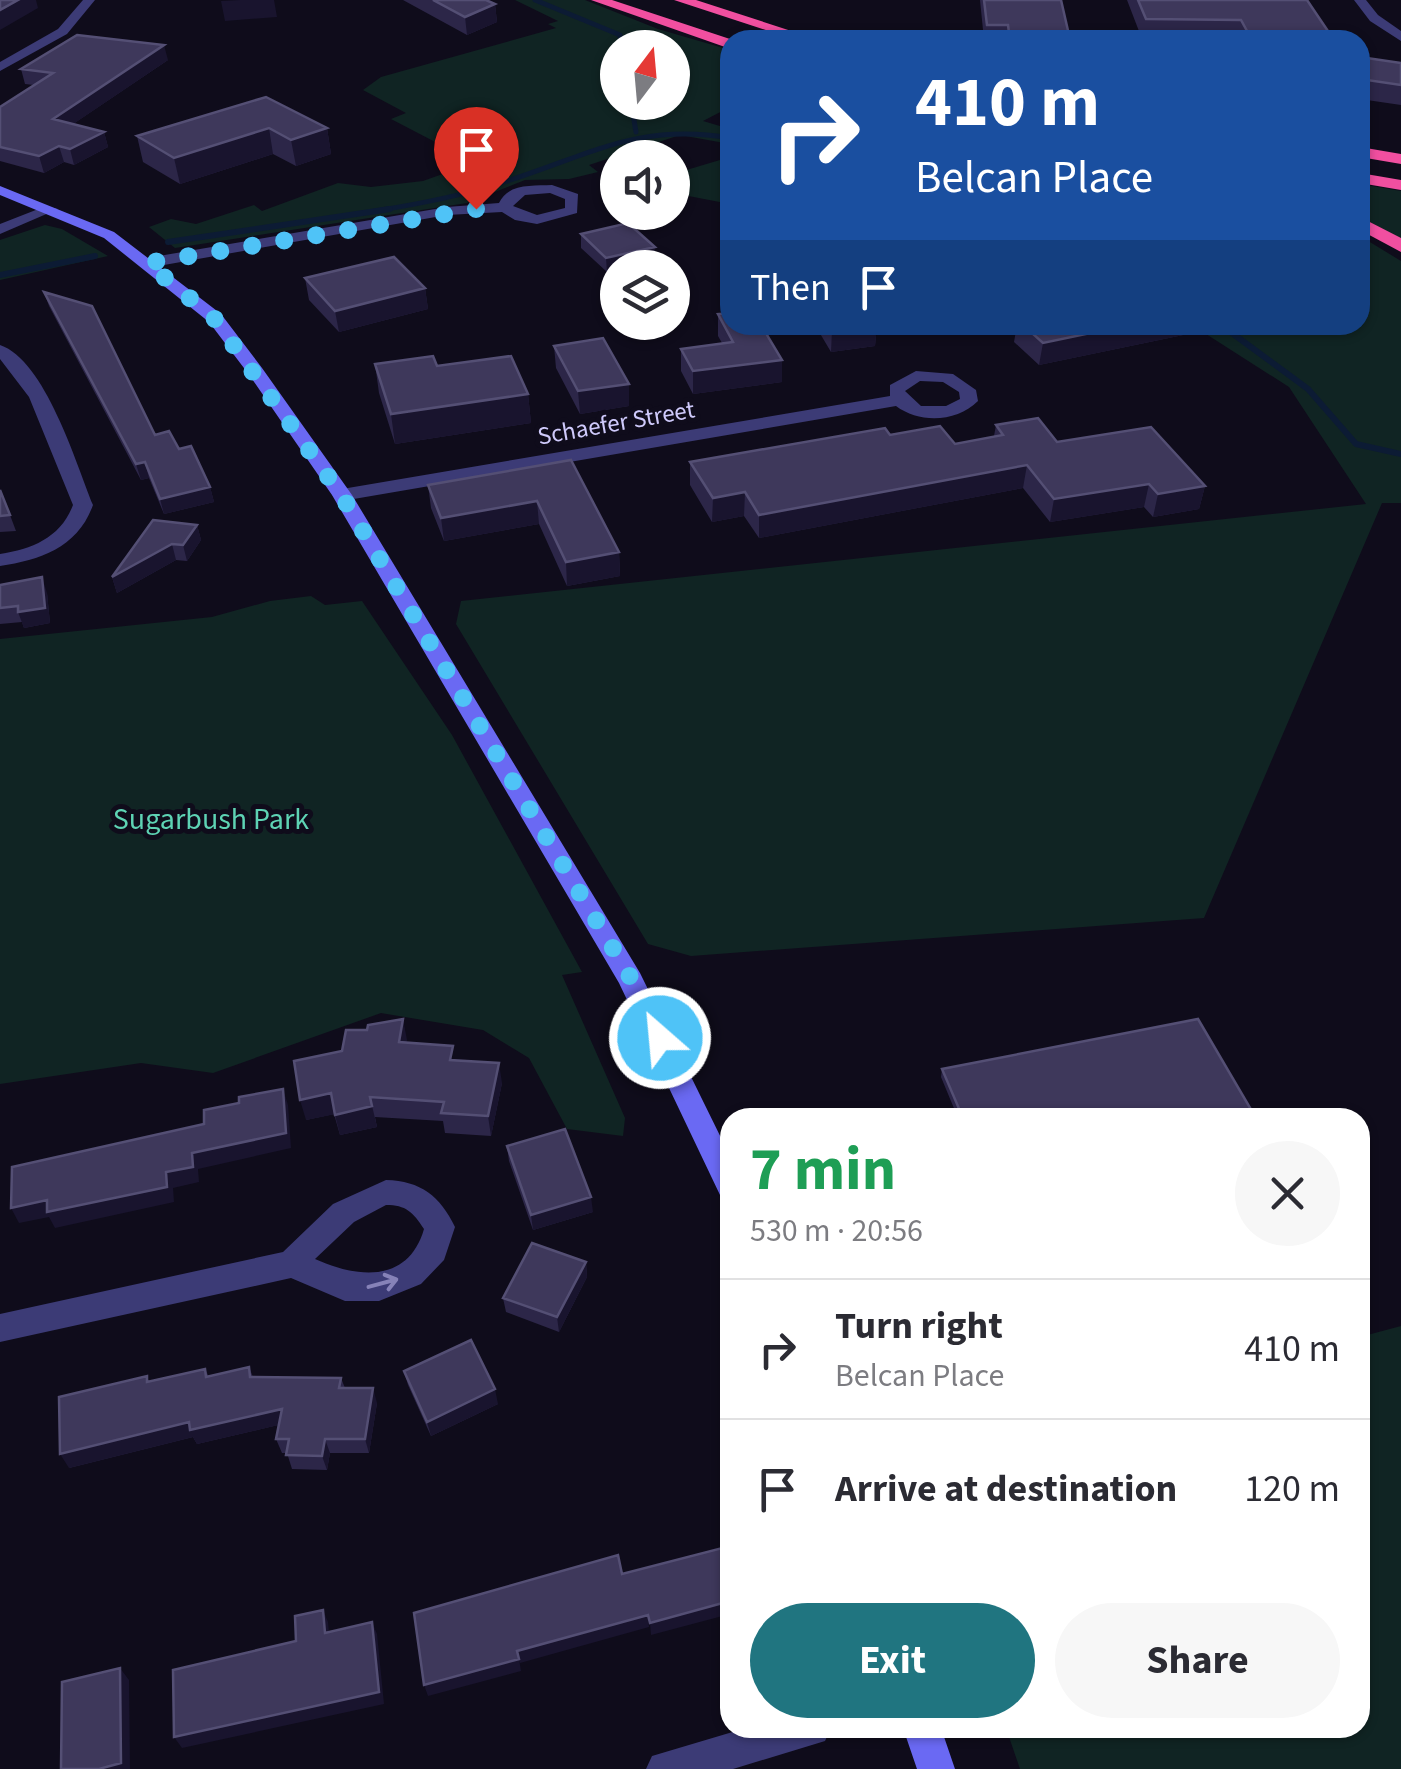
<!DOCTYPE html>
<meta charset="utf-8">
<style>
:root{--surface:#fff;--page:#f7f7f7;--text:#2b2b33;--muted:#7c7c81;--line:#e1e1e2;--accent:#207580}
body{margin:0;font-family:"Source Sans 3",sans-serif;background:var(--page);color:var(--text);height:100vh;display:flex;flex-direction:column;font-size:38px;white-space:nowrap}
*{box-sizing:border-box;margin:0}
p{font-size:32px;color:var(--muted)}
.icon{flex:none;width:55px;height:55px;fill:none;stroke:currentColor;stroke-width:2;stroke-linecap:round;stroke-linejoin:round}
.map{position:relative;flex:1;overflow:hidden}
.details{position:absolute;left:720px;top:1108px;width:650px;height:630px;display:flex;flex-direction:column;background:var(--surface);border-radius:30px;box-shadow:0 2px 8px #0004}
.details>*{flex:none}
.top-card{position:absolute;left:720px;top:30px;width:650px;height:305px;border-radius:30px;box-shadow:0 2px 8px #0004;background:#1a4fa0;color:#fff;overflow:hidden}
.needle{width:65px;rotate:16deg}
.tools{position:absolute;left:600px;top:30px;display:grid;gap:20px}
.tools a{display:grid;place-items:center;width:90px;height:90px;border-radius:50%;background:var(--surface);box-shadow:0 2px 8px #0004;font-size:50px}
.pin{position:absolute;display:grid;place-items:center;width:85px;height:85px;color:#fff;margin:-102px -42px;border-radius:50% 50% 50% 0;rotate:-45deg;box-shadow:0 0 10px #0007}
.pin .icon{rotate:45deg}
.me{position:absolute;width:110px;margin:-55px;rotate:333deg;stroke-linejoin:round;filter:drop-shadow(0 0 8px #0008)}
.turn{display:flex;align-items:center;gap:35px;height:210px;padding:0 30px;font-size:45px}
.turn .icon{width:130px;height:130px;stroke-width:2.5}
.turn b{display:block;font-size:70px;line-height:85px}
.then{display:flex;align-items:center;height:95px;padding:0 30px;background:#0003;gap:20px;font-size:38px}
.round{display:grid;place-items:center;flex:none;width:105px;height:105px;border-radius:52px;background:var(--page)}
.overview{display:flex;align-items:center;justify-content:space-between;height:170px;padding:0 30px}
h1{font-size:60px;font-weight:700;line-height:75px;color:#1e9e55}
.cta{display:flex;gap:20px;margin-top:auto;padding:20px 30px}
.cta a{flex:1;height:115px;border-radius:60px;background:var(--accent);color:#fff;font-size:40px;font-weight:700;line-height:115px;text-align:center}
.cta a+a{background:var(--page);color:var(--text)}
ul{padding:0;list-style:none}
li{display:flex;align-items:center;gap:30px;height:140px;padding:0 30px;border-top:2px solid var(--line)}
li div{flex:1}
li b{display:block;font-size:38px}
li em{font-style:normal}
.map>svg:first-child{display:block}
</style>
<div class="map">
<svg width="1401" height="1769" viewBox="0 0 1401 1769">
<rect width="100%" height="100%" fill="#0f0c1b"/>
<path fill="#102423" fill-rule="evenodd" d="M515,0H585L658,29L730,50V107L703,121L730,129V144L680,135L589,165L598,172L569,179L525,180L467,203L175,248L149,227L171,219L196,224L254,205L262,211L338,183L371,187L423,181L451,171L464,157L391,119L406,113L363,90L381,77L556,28L548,24L558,21ZM618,48H672V102H618Z
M730,157V204L673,193V174Z
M1360,184L1401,191V239L1360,217Z
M45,225L62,229L108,256L0,280V240Z
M1360,236L1401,261V503H1382L1204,918L691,956L648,944L456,624L461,601L1366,504L1289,387L1192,325H1360Z
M311,596L325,605L362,601L452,735L582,972L562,975L625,1118L623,1136L567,1129L529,1058L483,1030L381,1013L213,1073L141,1063L0,1084V639L212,617L270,601Z
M1401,1326V1769H1020L1006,1728H1360V1337Z"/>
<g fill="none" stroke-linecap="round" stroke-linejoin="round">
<path stroke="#0c1b34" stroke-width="5" d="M535,0L620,35L622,48
M631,102L636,132
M375,211C419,204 462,196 504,182C587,156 639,122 730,138"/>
<path stroke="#0c1b34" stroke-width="6" d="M168,242L390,209
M0,275L95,256
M1221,325L1308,389L1356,444L1401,454"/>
<path fill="#3c3b76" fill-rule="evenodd" d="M83,0H95L67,34L0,71V62L58,29Z
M1354,0H1366L1378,15L1401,31V41L1370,21Z
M552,185L578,194L577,213L537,224L515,220L502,212L447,215L147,268L139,263L147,258L447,207L499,203C508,183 533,186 552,185ZM550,193L565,199V208L537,215L513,206L525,195Z
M0,345C45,360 76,463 93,505C78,547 41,560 0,566V554C33,549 61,537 73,505L29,397L0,359Z
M916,371L953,374L976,390L978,401C957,422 920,424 896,406L342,501L332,495L342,489L890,396V385ZM920,381L943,382L959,392L960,399L946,406H921L905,391Z
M386,1180C421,1181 440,1196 455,1227L444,1260L421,1284L379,1301H345L291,1278L0,1342V1314L283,1252L333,1204ZM386,1205C406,1205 413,1212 424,1229C408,1284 357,1278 315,1259L354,1222Z
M746,1728H831L825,1741L733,1769H646L652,1756Z"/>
<path fill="#3c3b76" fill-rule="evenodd" d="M46,206L58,209L0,234V224Z"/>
<path fill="#6a69f3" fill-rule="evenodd" d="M0,186L114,232L221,314L262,368L352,495L640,973L730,1156V1199L720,1195L619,983L332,495L250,376L209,322L104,238L0,195Z
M903,1728H941L955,1769H917Z"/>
<path fill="#f14fa0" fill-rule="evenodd" d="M591,0H612L733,40L730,48L725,47Z
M674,0H696L819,40H796Z
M1360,147L1401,154V164L1360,157Z
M1360,173L1401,180V190L1360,183Z
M1360,217L1401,238V252L1360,230Z"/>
</g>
<path fill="#2c2648" d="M403,0H486L495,4L497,22L467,35Z
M980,0H1061L1069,35L1068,40H984Z
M1127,0H1307L1334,40L1142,39Z
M1360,57L1401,63V105L1360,99Z
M168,60L73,124L104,132L108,147L74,165L64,162L44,173L0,161V107L34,85L25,84L21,69Z
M266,97L327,128L331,154L296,166L273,154L180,184L143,162L137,136Z
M581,234L655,247V262L629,268H618V270L607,272L581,248Z
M305,278L425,288L428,309L339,332L309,300Z
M44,292L155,435L179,449L210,487L214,502L164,514L149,478L141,480L49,306Z
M718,314L782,382L693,394L681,371V349L722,343L718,336Z
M815,325H877L875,346L831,352Z
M1017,325H1190L1188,334L1039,365L1014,342Z
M554,346L629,384V406L580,414L556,368Z
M375,364L437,366L528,394L531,423L395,444L379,393Z
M996,425L1205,486L1199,509L1153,517L1144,507L1050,522L1023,488L759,538L744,516L712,522L690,485V462L890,435L955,444L994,436Z
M571,460L619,552L620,576L567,586L539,524L444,541L431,508L428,485Z
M0,490L10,515L16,531L0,532Z
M197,525L201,540L187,561L176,560L117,593L112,577Z
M0,585L47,593L50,623L24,628L22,622L0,624Z
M403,1019L406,1043L455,1060L502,1083L491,1136L445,1133L443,1121L375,1117L377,1127L340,1135L334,1114L306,1120L342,1051L367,1030Z
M942,1069L1256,1118H958L941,1077Z
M507,1146L593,1212L533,1230L509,1161Z
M586,1262L587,1277L559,1332L506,1312L503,1298Z
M249,1367L253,1377L341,1378L345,1388L377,1403L369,1453H330L327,1470L292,1469L287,1453H282L276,1439L278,1425L197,1444L193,1437L69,1468L147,1376L149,1382L205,1369L209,1377Z
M404,1371L498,1404L431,1436L408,1385Z"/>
<path fill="#19142e" d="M18,0H36L38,8L0,30V10Z
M240,0H274L277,17L225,21L221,1Z
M495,4L497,22L467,35L465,17Z
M164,45L168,60L57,135L53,119Z
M269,128L273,154L180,184L174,158Z
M327,128L331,154L296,166L291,140Z
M104,132L108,147L74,165L70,149Z
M59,146L64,162L44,173L39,156Z
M655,247V262L629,268H618V270L607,272L606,258Z
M425,288L428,309L339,332L335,311Z
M877,325L875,346L831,352L832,330Z
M1129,325H1190L1188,334L1039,365L1043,343Z
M782,360V382L693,394V371Z
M629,384V406L580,414L578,391Z
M528,394L531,423L395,444L391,414Z
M145,462L149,478L141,480L136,464Z
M1027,465L1023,488L759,538V515Z
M1149,484L1144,507L1050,522L1054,499Z
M1205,486L1199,509L1153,517L1158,494Z
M210,487L214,502L164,514L160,499Z
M745,492L744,516L712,522L713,498Z
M537,501L539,524L444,541L441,518Z
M197,525L201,540L187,561L183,545Z
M172,544L176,560L117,593L112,577Z
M619,552L620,576L567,586L566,562Z
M42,577L47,593L50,623L24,628L18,612Z
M403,1019L407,1040L403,1063L399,1042Z
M499,1063L502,1083L491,1136L488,1116Z
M283,1089L288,1105L291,1148L198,1169L199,1182L173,1188L174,1202L55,1228L49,1217L19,1223L11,1208L166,1172Z
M331,1093L336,1114L306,1120L300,1100Z
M370,1097L377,1127L340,1135L335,1115Z
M591,1197L593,1212L533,1230L531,1215Z
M586,1262L587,1277L559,1332L557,1317Z
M373,1388L377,1403L369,1453L365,1439Z
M495,1389L498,1404L431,1436L427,1422Z
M282,1409L287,1423L197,1444L193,1437L69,1468L60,1454L189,1422Z
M325,1439L330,1453L327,1470L322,1456Z
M730,1601V1614L651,1635L650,1623Z
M323,1610L328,1622L330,1645L325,1633Z
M648,1615L649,1627L520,1663L517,1651Z
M372,1622L377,1634L384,1704L182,1748L174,1737Z
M519,1659L521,1671L428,1696L424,1685Z
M120,1668L129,1680L130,1769H99Z"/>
<path fill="#3e385b" stroke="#544f74" stroke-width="2.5" d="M0,0H18L0,10Z
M433,0H486L495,4L465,17Z
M984,0H1061L1069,35L1009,33L1008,25H987Z
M1138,0H1307L1334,40H1252L1241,20L1146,19Z
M77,35L164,45L53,119L104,132L70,149L59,146L39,156L0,147V107L53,73L21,69Z
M1360,57L1401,63V85L1360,79Z
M266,97L327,128L291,140L269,128L174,158L137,136Z
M628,223L655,247L606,258L581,234Z
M394,257L425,288L335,311L305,278Z
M44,292L92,306L155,435L169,431L179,449L191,446L210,487L160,499L145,462L136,464Z
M730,313V325H761L782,360L693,371L681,349L733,342L718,314Z
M830,325H872L832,330Z
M1023,325H1129L1043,343Z
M603,338L629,384L578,391L554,346Z
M433,356L437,366L511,356L528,394L391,414L375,364Z
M1038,418L1057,442L1151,427L1205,486L1158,494L1149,484L1054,499L1027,465L759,515L745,492L713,498L690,462L885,428L890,435L940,426L955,444L1003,435L996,425Z
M571,460L619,552L566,562L537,501L441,518L428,485Z
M0,490L10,515L0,516Z
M153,520L197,525L183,545L172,544L112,577Z
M42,577L45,608L18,612V606L0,608V585Z
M403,1019L399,1042L453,1046L450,1060L499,1063L488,1116L441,1113L444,1102L370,1097L372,1106L335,1115L331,1093L300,1100L294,1061L342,1051L346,1030H367L368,1025Z
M1198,1019L1256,1118H963L942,1069Z
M283,1089L286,1133L192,1153L193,1167L166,1172L167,1187L47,1212V1200L11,1208L12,1167L204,1124V1110L239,1103V1097Z
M565,1129L591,1197L531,1215L507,1146Z
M532,1243L586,1262L557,1317L503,1298Z
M471,1340L495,1389L427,1422L404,1371Z
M249,1367L250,1377L341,1378L339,1388H373L365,1439H325L322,1456L286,1455L289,1439H276L282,1409L190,1430L189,1422L60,1454L59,1397L147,1376V1382L205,1369L206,1377Z
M730,1546V1601L650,1623L648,1615L517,1651L519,1659L424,1685L414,1613L618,1555L622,1574Z
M323,1610L325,1633L372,1622L379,1692L174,1737L173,1670L296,1641L295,1616Z
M120,1668L121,1763L99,1769H61L62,1682Z"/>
<defs><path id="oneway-shaft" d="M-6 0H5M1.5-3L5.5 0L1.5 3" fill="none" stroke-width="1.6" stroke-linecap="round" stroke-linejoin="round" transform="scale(2.5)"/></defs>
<use stroke="#8682b8" href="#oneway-shaft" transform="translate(383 1283) rotate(-15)"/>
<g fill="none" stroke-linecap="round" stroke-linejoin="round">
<path stroke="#4fc3f7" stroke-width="18" stroke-dasharray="0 32.4" d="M476,209L147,263L214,318L342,496L632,980L660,1038"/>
</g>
<g text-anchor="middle" stroke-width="10" stroke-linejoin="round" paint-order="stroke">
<g font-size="25" fill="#cfcafb" stroke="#0f0c1b">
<text transform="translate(616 422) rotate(-10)" y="9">Schaefer Street</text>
</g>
<g font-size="30" fill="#5ed3b4" stroke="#0f0c1b">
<text x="211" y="829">Sugarbush Park</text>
</g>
</g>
</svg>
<div class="tools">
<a><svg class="needle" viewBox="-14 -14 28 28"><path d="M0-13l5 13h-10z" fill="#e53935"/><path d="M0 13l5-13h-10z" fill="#7c7c81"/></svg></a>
<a><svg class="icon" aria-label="sound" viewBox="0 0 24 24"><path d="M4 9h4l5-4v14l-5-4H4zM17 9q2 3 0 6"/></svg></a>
<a><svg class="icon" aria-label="layers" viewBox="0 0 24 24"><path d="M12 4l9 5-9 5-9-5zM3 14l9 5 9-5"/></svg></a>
</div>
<div class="pin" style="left:476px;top:209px;background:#d93025"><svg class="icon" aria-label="arrive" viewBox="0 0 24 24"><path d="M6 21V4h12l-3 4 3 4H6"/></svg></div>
<svg class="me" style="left:660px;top:1038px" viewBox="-20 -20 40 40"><circle r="17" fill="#4fc3f7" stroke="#fff" stroke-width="3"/><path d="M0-11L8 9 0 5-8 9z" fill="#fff"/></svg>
<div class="top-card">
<div class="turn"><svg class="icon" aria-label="right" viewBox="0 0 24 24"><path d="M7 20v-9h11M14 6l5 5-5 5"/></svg><div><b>410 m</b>Belcan Place</div></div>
<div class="then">Then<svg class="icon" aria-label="arrive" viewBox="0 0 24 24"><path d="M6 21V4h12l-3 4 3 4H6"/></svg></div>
</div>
<section class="details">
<div class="overview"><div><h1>7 min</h1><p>530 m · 20:56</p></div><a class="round"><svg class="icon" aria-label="close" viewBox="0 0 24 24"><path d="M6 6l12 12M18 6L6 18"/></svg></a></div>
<ul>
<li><svg class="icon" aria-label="right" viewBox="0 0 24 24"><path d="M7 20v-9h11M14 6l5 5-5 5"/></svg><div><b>Turn right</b><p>Belcan Place</p></div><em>410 m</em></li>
<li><svg class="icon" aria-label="arrive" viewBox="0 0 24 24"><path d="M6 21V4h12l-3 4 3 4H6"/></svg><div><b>Arrive at destination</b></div><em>120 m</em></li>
</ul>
<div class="cta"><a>Exit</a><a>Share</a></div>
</section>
</div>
